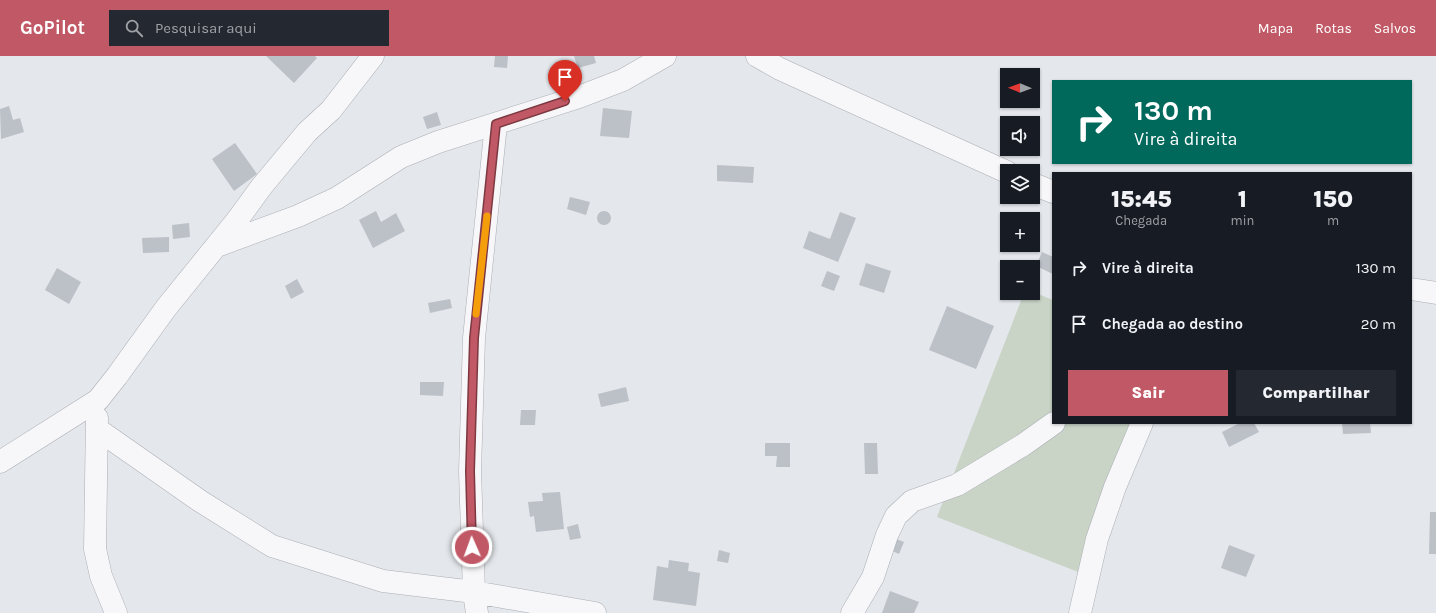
<!DOCTYPE html>
<html lang="pt">
<meta charset="utf-8">
<style>
:root{--surface:#171b24;--page:#242831;--text:#f1f3f6;--muted:#9ea1a6;--accent:#c15865}
body{margin:0;font-family:Karla,sans-serif;background:var(--page);color:var(--text);height:100vh;display:flex;flex-direction:column;font-size:15px;white-space:nowrap}
*{box-sizing:border-box;margin:0}
p{font-size:13px;color:var(--muted)}
.icon{flex:none;width:22px;height:22px;fill:none;stroke:currentColor;stroke-width:2;stroke-linecap:round;stroke-linejoin:round}
.map{position:relative;flex:1;overflow:hidden}
.drawer{position:absolute;left:1052px;top:116px;width:360px;height:252px;display:flex;flex-direction:column;background:var(--surface);border-radius:0px;box-shadow:0 1px 3px #0004}
.drawer>*{flex:none}
.guide{position:absolute;left:1052px;top:24px;width:360px;height:84px;border-radius:0px;box-shadow:0 1px 3px #0004;background:#00695c;color:#fff;overflow:hidden}
.needle{width:26px;rotate:271deg}
.fabs{position:absolute;left:1000px;top:12px;display:grid;gap:8px}
.fabs a{display:grid;place-items:center;width:40px;height:40px;border-radius:0px;background:var(--surface);box-shadow:0 1px 3px #0004;font-size:20px}
.pin{position:absolute;display:grid;place-items:center;width:34px;height:34px;color:#fff;margin:-41px -17px;border-radius:50% 50% 50% 0;rotate:-45deg;box-shadow:0 0 4px #0007}
.pin .icon{rotate:45deg}
.me{position:absolute;width:44px;margin:-22px;rotate:358deg;stroke-linejoin:round;filter:drop-shadow(0 0 3px #0008)}
.turn{display:flex;align-items:center;gap:14px;height:84px;padding:0 16px;font-size:18px}
.turn .icon{width:52px;height:52px;stroke-width:2.5}
.turn b{display:block;font-size:28px;line-height:34px}
.eta{display:flex;justify-content:space-evenly;align-items:center;height:68px;text-align:center}
.eta b{font-size:24px;font-weight:800;line-height:28px}
.action{display:flex;gap:8px;margin-top:auto;padding:8px 16px}
.action a{flex:1;height:46px;border-radius:0px;background:var(--accent);color:#fff;font-size:16px;font-weight:800;line-height:46px;text-align:center}
.action a+a{background:var(--page);color:var(--text)}
ul{padding:0;list-style:none}
li{display:flex;align-items:center;gap:12px;height:56px;padding:0 16px}
li div{flex:1}
li b{display:block;font-size:15px}
li em{font-style:normal}
header{display:flex;align-items:center;gap:24px;box-sizing:border-box;height:56px;padding:0 20px;background:var(--accent);color:#fff}
header strong{font-size:19px}
nav{display:flex;gap:22px;margin-inline-start:auto;font-size:14px}
.search{width:280px;height:36px;background:var(--page);display:flex;align-items:center;gap:10px;box-sizing:border-box;padding:0 14px;border-radius:0px;color:var(--muted);font-size:15px}
.map>svg:first-child{display:block}
</style>
<header>
<strong>GoPilot</strong>
<div class="search"><svg class="icon" aria-label="search" viewBox="0 0 24 24"><circle cx="10" cy="10" r="6"/><path d="M15 15l6 6"/></svg>Pesquisar aqui</div>
<nav><a>Mapa</a><a>Rotas</a><a>Salvos</a></nav>
</header>
<div class="map">
<svg width="1436" height="557" viewBox="0 0 1436 557">
<rect width="100%" height="100%" fill="#e4e7eb"/>
<path fill="#c9d3c6" d="M1033,236L1053,244V367H1144L1086,519L937,461L1024,237Z"/>
<path fill="#bcc0c7" d="M266,0H315L317,2L294,27Z
M495,0H508L507,12L494,11Z
M574,0H594L596,7L578,12Z
M9,50L13,64L20,62L24,76L1,83L0,53Z
M603,52L632,55L629,82L600,80Z
M437,56L441,69L427,73L423,61Z
M235,87L257,118L234,135L212,103Z
M717,109L754,111L753,127L717,125Z
M570,141L590,146L586,159L567,153Z
M376,155L381,166L396,157L405,175L373,192L359,164Z
M597 162a7 7 0 1 1 14 0a7 7 0 1 1-14 0Z
M840,156L856,162L838,206L803,192L809,175L830,183Z
M189,167L190,181L173,183L172,169Z
M169,181V196L143,197L142,182Z
M1042,196L1053,201V218L1036,210Z
M866,207L891,215L884,237L859,229Z
M57,212L81,226L69,248L45,234Z
M827,215L840,220L834,235L821,230Z
M297,223L304,236L291,243L285,230Z
M450,243L452,252L430,257L428,247Z
M947,250L994,270L976,313L929,294Z
M420,326H444L443,340L420,339Z
M626,331L629,345L601,351L598,338Z
M521,354H536L535,369H520Z
M1240,367H1254L1259,376L1229,391L1222,376Z
M1342,367H1370L1371,377L1343,378Z
M765,387H790V411H776L777,400H765Z
M864,387H877L878,418H865Z
M560,436L564,473L536,476L534,460L530,461L528,446L543,445L542,437Z
M1430,456H1436V498H1429Z
M578,468L581,482L570,484L567,471Z
M894,482L904,486L899,498L890,494Z
M1229,489L1255,499L1246,521L1221,512Z
M719,494L730,497L728,507L717,505Z
M669,504L689,507L688,515L700,517L696,550L653,544L657,510L668,512Z
M890,535L919,546L914,557H882Z"/>
<g fill="none" stroke-linecap="round" stroke-linejoin="round">
<g stroke="#aaaeb5" stroke-width="23">
<path id="minor" d="M757,0L780,13L1007,116
M1033,128L1053,136
M217,190L298,160L337,142L401,101L438,86L579,41L623,24L665,0
M1411,233L1436,237
M97,362L95,493L101,520L116,557
M97,373L200,445L272,490L383,525L474,536L595,557
M0,406L98,344L117,320L166,252L238,163L262,130L307,76L331,54L373,0
M477,557L474,536L470,415L474,282L496,68
M852,557L873,521L887,479L896,460L912,445L957,429L1023,389L1054,367
M1080,557L1097,483L1115,431L1142,367"/>
</g>
<use href="#minor" stroke="#f7f7f9" stroke-width="22"/>
</g>
<g fill="none" stroke-linecap="round" stroke-linejoin="round">
<g stroke="#7d3942" stroke-width="10">
<path id="route" d="M472,491L470,415L474,282L496,68L565,45"/>
</g>
<use href="#route" stroke="#c15865" stroke-width="7"/>
<path stroke="#f59e0b" stroke-width="7" d="M476,258L487,160"/>
</g>
</svg>
<div class="fabs">
<a><svg class="needle" viewBox="-14 -14 28 28"><path d="M0-13l5 13h-10z" fill="#e53935"/><path d="M0 13l5-13h-10z" fill="#9ea1a6"/></svg></a>
<a><svg class="icon" aria-label="sound" viewBox="0 0 24 24"><path d="M4 9h4l5-4v14l-5-4H4zM17 9q2 3 0 6"/></svg></a>
<a><svg class="icon" aria-label="layers" viewBox="0 0 24 24"><path d="M12 4l9 5-9 5-9-5zM3 14l9 5 9-5"/></svg></a>
<a>+</a>
<a>−</a>
</div>
<div class="pin" style="left:565px;top:45px;background:#d93025"><svg class="icon" aria-label="arrive" viewBox="0 0 24 24"><path d="M6 21V4h12l-3 4 3 4H6"/></svg></div>
<svg class="me" style="left:472px;top:491px" viewBox="-20 -20 40 40"><circle r="17" fill="#c15865" stroke="#fff" stroke-width="3"/><path d="M0-11L8 9 0 5-8 9z" fill="#fff"/></svg>
<div class="guide">
<div class="turn"><svg class="icon" aria-label="right" viewBox="0 0 24 24"><path d="M7 20v-9h11M14 6l5 5-5 5"/></svg><div><b>130 m</b>Vire à direita</div></div>
</div>
<section class="drawer">
<div class="eta">
<div><b>15:45</b><p>Chegada</p></div>
<div><b>1</b><p>min</p></div>
<div><b>150</b><p>m</p></div>
</div>
<ul>
<li><svg class="icon" aria-label="right" viewBox="0 0 24 24"><path d="M7 20v-9h11M14 6l5 5-5 5"/></svg><div><b>Vire à direita</b></div><em>130 m</em></li>
<li><svg class="icon" aria-label="arrive" viewBox="0 0 24 24"><path d="M6 21V4h12l-3 4 3 4H6"/></svg><div><b>Chegada ao destino</b></div><em>20 m</em></li>
</ul>
<div class="action"><a>Sair</a><a>Compartilhar</a></div>
</section>
</div>
